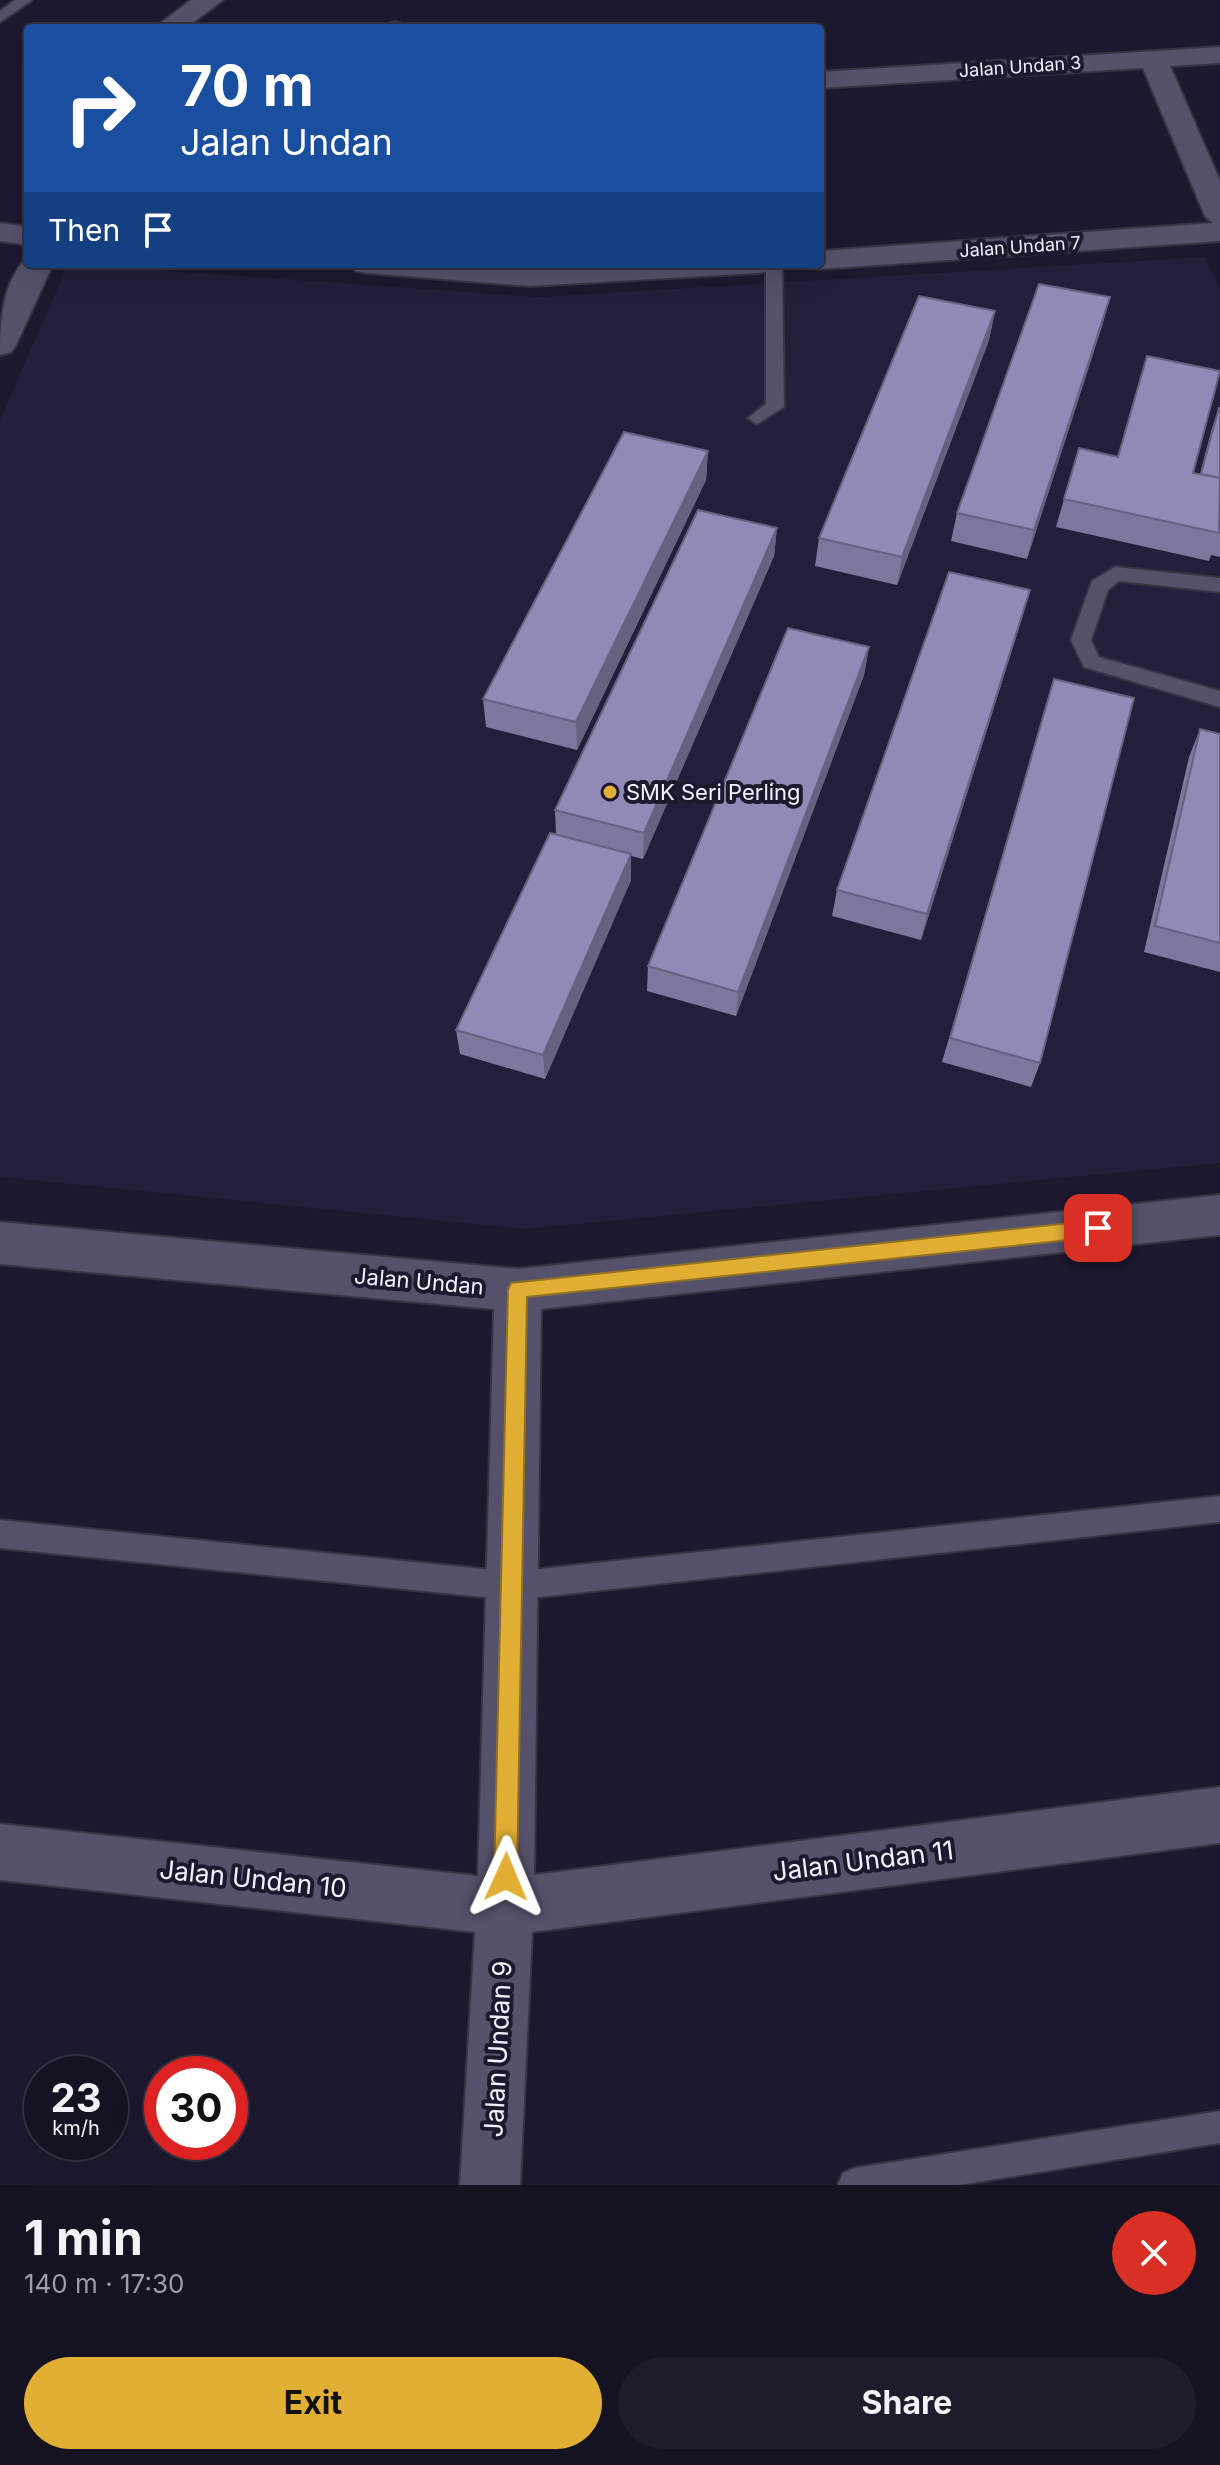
<!DOCTYPE html>
<meta charset="utf-8">
<style>
:root{--surface:#151222;--page:#1e1b2a;--text:#f1f3f6;--muted:#9d9ea5;--line:#343240;--accent:#e1af34}
body{margin:0;font-family:Inter,sans-serif;background:var(--page);color:var(--text);height:100vh;display:flex;flex-direction:column;font-size:30px;white-space:nowrap}
*{box-sizing:border-box;margin:0}
p{font-size:26px;color:var(--muted)}
.icon{flex:none;width:44px;height:44px;fill:none;stroke:currentColor;stroke-width:2;stroke-linecap:round;stroke-linejoin:round}
.map{position:relative;height:2185px;overflow:hidden}
.side{display:flex;flex-direction:column;background:var(--surface);flex:1}
.side>*{flex:none}
.top-card{position:absolute;left:24px;top:24px;width:800px;height:244px;border-radius:8px;box-shadow:0 8px 32px #0002,0 0 0 2px var(--line);background:#1a4fa0;color:#fff;overflow:hidden}
.speed{position:absolute;left:24px;top:2056px;display:flex;gap:16px;font-size:40px;font-weight:700;text-align:center}
.speed>*{display:grid;place-content:center;width:104px;height:104px;border-radius:50%;background:var(--surface);box-shadow:0 8px 32px #0002,0 0 0 2px var(--line);line-height:1}
.speed small{font-size:20px;font-weight:400}
.speed .limit{border:12px solid #d22;background:#fff;color:#111}
.pin{position:absolute;display:grid;place-items:center;width:68px;height:68px;color:#fff;margin:-34px;border-radius:16px;box-shadow:0 4px 12px #0006}
.me{position:absolute;width:88px;margin:-44px;rotate:1deg;stroke-linejoin:round;filter:drop-shadow(0 0 6px #0008)}
.turn{display:flex;align-items:center;gap:28px;height:168px;padding:0 24px;font-size:36px}
.turn .icon{width:104px;height:104px;stroke-width:2.5}
.turn b{display:block;font-size:56px;line-height:68px}
.then{display:flex;align-items:center;height:76px;padding:0 24px;background:#0003;gap:16px;font-size:30px}
.round{display:grid;place-items:center;flex:none;width:84px;height:84px;border-radius:42px;background:var(--page)}
.head{display:flex;align-items:center;justify-content:space-between;height:136px;padding:0 24px}
h1{font-size:48px;font-weight:700;line-height:60px}
.cta{display:flex;gap:16px;margin-top:auto;padding:16px 24px}
.cta a{flex:1;height:92px;border-radius:48px;background:var(--accent);color:#111;font-size:32px;font-weight:700;line-height:92px;text-align:center}
.cta a+a{background:var(--page);color:var(--text)}
.map>svg:first-child{display:block}
</style>
<div class="map">
<svg width="1220" height="2185" viewBox="0 0 1220 2185">
<rect width="100%" height="100%" fill="#1c182e"/>
<path fill="#231e3a" d="M1205,257L1220,289V1163L525,1229L0,1177V420L68,264L538,297Z"/>
<g fill="none" stroke-linecap="round" stroke-linejoin="round">
<g stroke="#363343" stroke-width="4">
<path id="service" d="M15,0H32L0,22V11Z
M395,22L400,23L403,28H389L390,23Z
M766,264H782L784,407L757,424L748,418L766,404Z
M1115,567L1220,578V592L1119,581L1108,590L1091,640L1099,657L1220,691V707L1084,667L1071,640L1092,581Z
M1220,1496V1522L512,1600L0,1548V1520L512,1572Z
M1220,2111V2143L959,2185H838L843,2173L855,2168Z"/>
</g>
<g stroke="#363343" stroke-width="4">
<path id="minor" d="M191,0H223L186,28H154Z
M1220,47V63L1170,66L1220,181V241L820,269L807,264H820V251L1213,223L1205,216L1143,68L820,88V72Z
M0,223L28,227V245L0,241Z
M28,257V264H53L16,345L11,352L0,355C0,322 2,281 28,257Z
M351,264H485L530,268L593,264H774L769,271L758,273L530,286L367,273L356,271Z
M1220,1195V1235L541,1309L534,1875L1220,1787V1843L532,1932L520,2185H460L475,1932L0,1880V1824L478,1876L494,1309L0,1264V1222L518,1269Z"/>
</g>
<use href="#service" fill="#55516b" fill-rule="evenodd"/>
<use href="#minor" fill="#55516b" fill-rule="evenodd"/>
</g>
<path fill="#7d779d" d="M1110,297L1102,326L1027,559L951,541L957,513Z
M995,311L989,340L897,585L815,566L819,538Z
M1219,408H1220V557L1211,555L1209,561L1056,527L1064,499L1193,473L1200,474L1212,428Z
M708,451L706,480L577,750L486,727L483,699Z
M777,528L774,556L643,859L631,856V880L545,1079L460,1054L456,1030L556,835L555,810Z
M1030,590L1022,618L921,940L832,916L837,890Z
M869,647L864,675L736,1016L647,991L648,966Z
M1054,679L1040,1063L1031,1087L942,1062Z
M1200,729L1220,734V972L1144,952L1189,757Z"/>
<path fill="#66617f" d="M1110,297L1102,326L1027,559L1034,530Z
M995,311L989,340L897,585L902,557Z
M708,451L706,480L577,750L576,722Z
M777,528L774,556L643,859L644,833Z
M1030,590L1022,618L921,940L927,914Z
M869,647L864,675L736,1016L738,992Z
M631,854V880L545,1079L543,1055Z"/>
<path fill="#918ab6" stroke="#66617f" stroke-width="2" d="M1039,284L1110,297L1034,530L957,513Z
M919,296L995,311L902,557L819,538Z
M1147,356L1220,371L1193,473L1220,478L1219,533L1064,499L1079,448L1118,457Z
M1219,408H1220V478L1201,474Z
M624,432L708,451L576,722L483,699Z
M698,510L777,528L644,833L555,810Z
M949,572L1030,590L927,914L837,890Z
M788,628L869,647L738,992L648,966Z
M1054,679L1134,698L1040,1063L950,1038Z
M1200,729L1220,734V943L1155,926Z
M550,833L631,854L543,1055L456,1030Z"/>
<path fill="#e1af34" stroke="#927222" stroke-width="2" d="M1098,1220L1105,1222L1107,1228L1105,1234L1098,1237L527,1297L517,1877L514,1886L506,1889L498,1886L494,1877L508,1290L511,1283Z"/>
<circle fill="#e1af34" stroke="#1c182e" stroke-width="3" cx="610" cy="792" r="8"/>
<g text-anchor="middle" stroke-width="8" stroke-linejoin="round" paint-order="stroke">
<g font-size="18" fill="#f2f1fd" stroke="#1c182e">
<text transform="translate(1020 67) rotate(-4)" y="6">Jalan Undan 3</text>
<text transform="translate(1020 247) rotate(-4)" y="6">Jalan Undan 7</text>
</g>
<g font-size="22" fill="#f2f1fd" stroke="#1c182e" text-anchor="start">
<text x="626" y="800">SMK Seri Perling</text>
</g>
<g font-size="22" fill="#f2f1fd" stroke="#1c182e">
<text transform="translate(419 1281) rotate(5)" y="8">Jalan Undan</text>
</g>
<g font-size="26" fill="#f2f1fd" stroke="#1c182e">
<text transform="translate(863 1861) rotate(-7)" y="9">Jalan Undan 11</text>
<text transform="translate(253 1879) rotate(6)" y="9">Jalan Undan 10</text>
<text transform="translate(498 2049) rotate(-87)" y="9">Jalan Undan 9</text>
</g>
</g>
</svg>
<div class="speed"><div>23<small>km/h</small></div><div class="limit">30</div></div>
<div class="pin" style="left:1098px;top:1228px;background:#d93025"><svg class="icon" aria-label="arrive" viewBox="0 0 24 24"><path d="M6 21V4h12l-3 4 3 4H6"/></svg></div>
<svg class="me" style="left:506px;top:1877px" viewBox="-20 -20 40 40"><path d="M0-17L14 15 0 8-14 15z" fill="#e1af34" stroke="#fff" stroke-width="4"/></svg>
<div class="top-card">
<div class="turn"><svg class="icon" aria-label="right" viewBox="0 0 24 24"><path d="M7 20v-9h11M14 6l5 5-5 5"/></svg><div><b>70 m</b>Jalan Undan</div></div>
<div class="then">Then<svg class="icon" aria-label="arrive" viewBox="0 0 24 24"><path d="M6 21V4h12l-3 4 3 4H6"/></svg></div>
</div>
</div>
<section class="side">
<div class="head"><div><h1>1 min</h1><p>140 m · 17:30</p></div><a class="round" style="background:#d93025;color:#fff"><svg class="icon" aria-label="close" viewBox="0 0 24 24"><path d="M6 6l12 12M18 6L6 18"/></svg></a></div>
<div class="cta"><a>Exit</a><a>Share</a></div>
</section>
